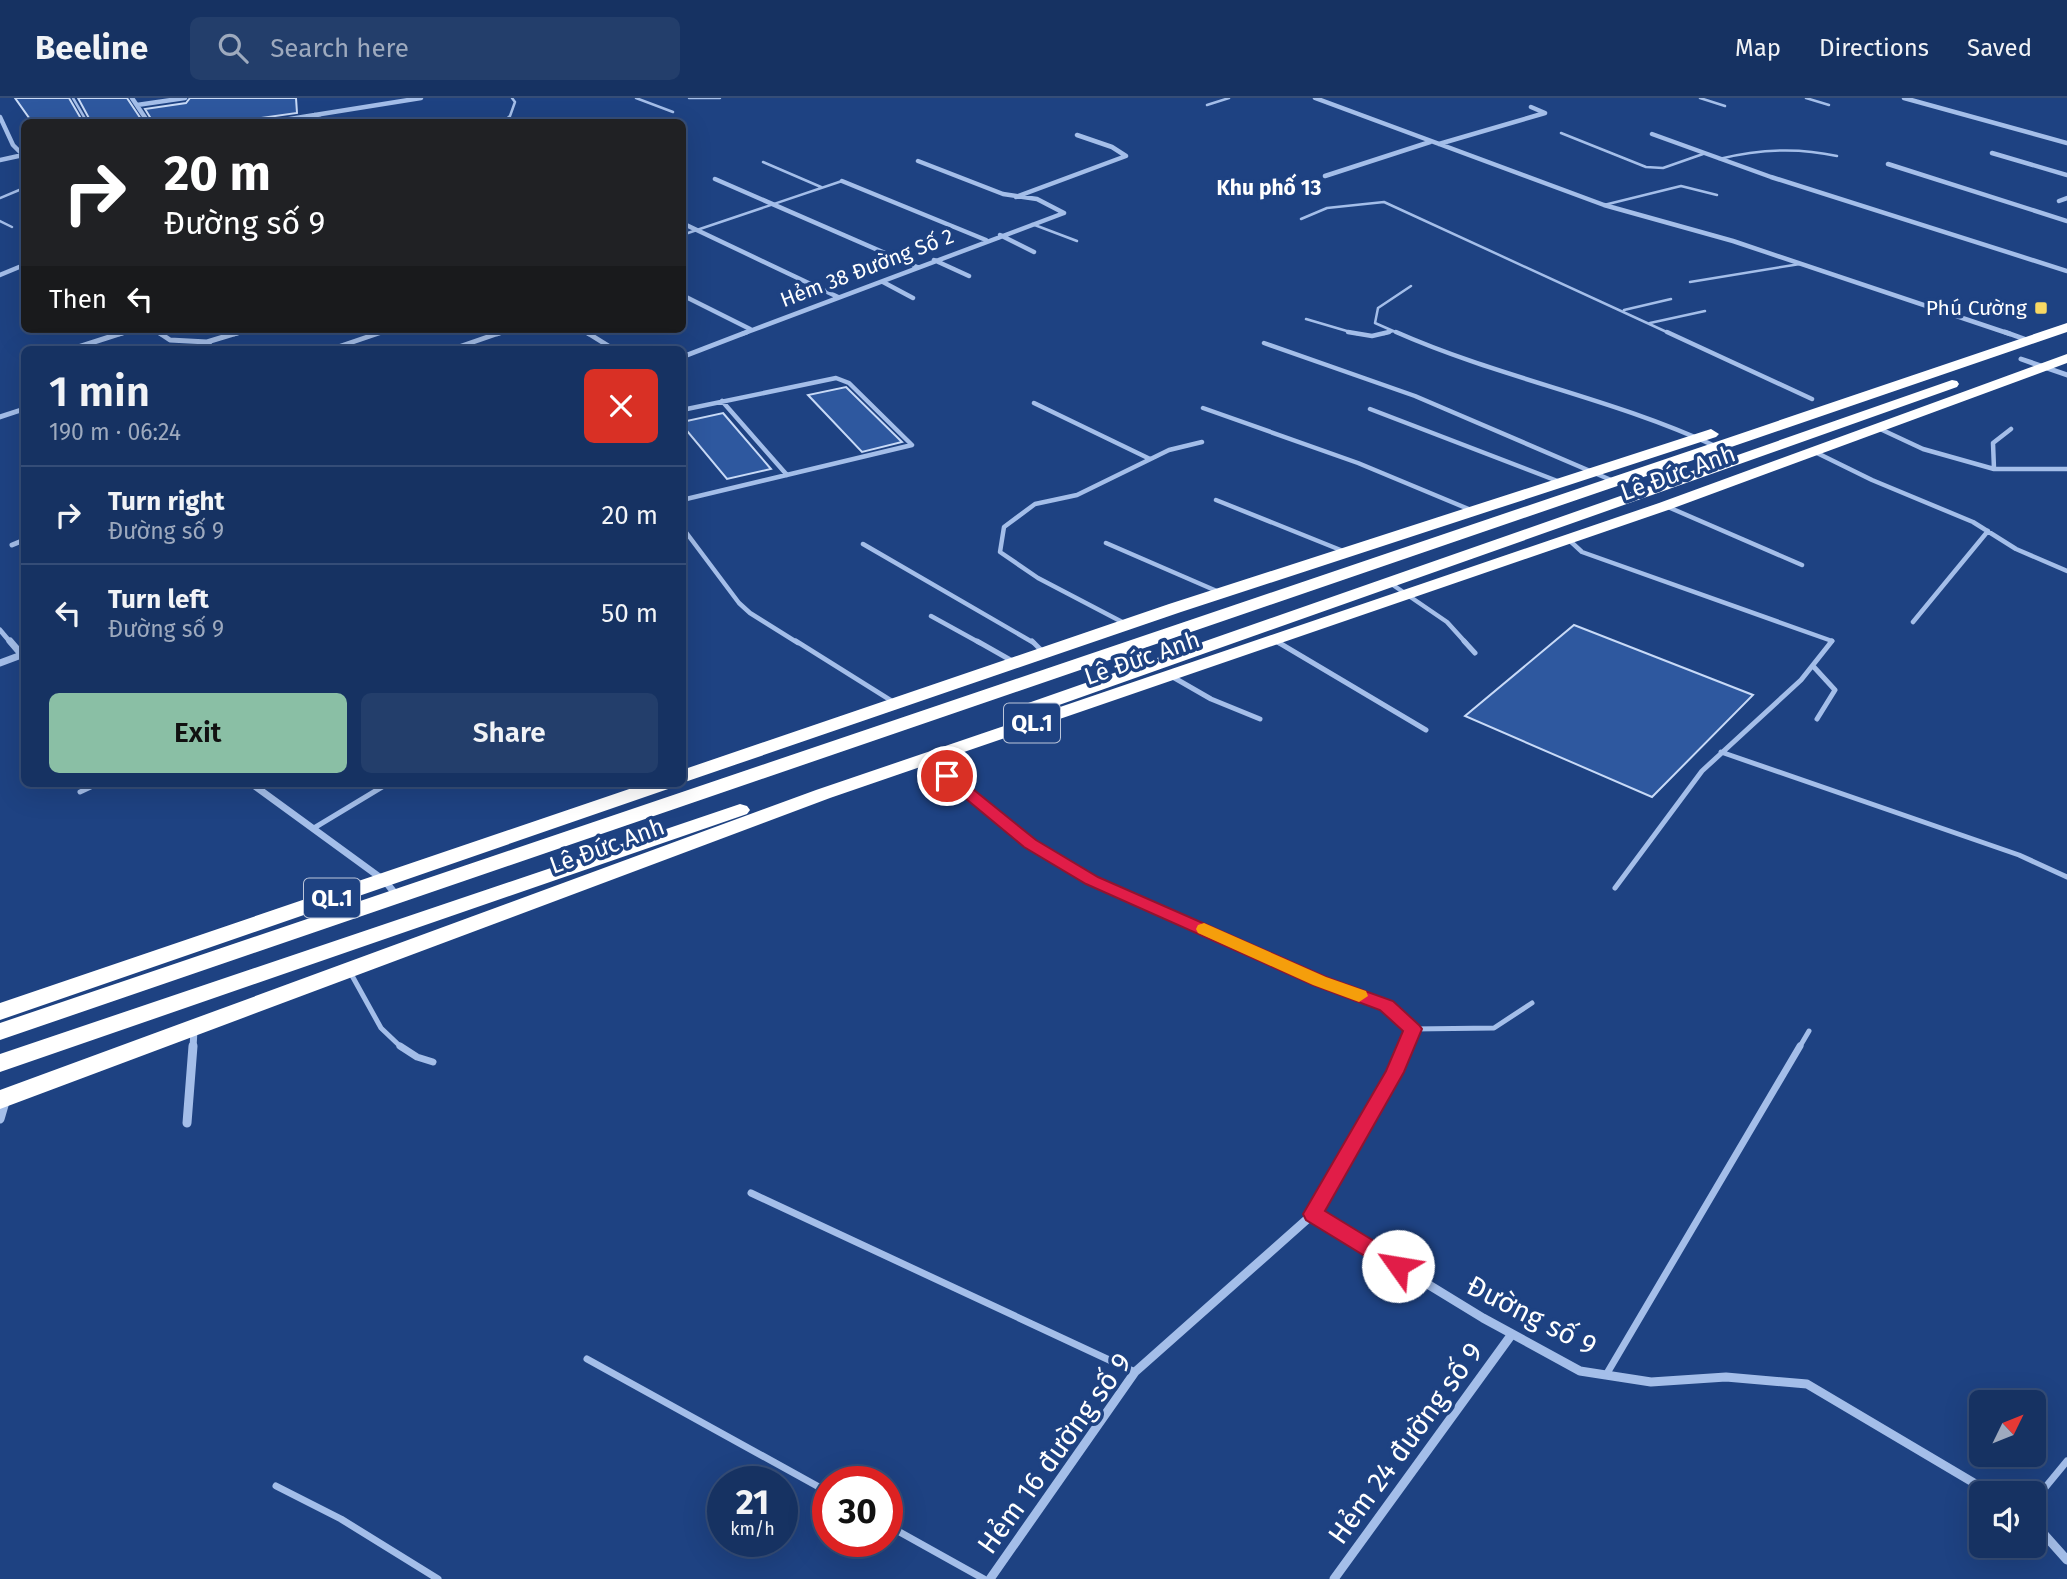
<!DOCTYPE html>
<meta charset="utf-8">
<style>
:root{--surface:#163262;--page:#233e6b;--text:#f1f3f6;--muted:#9eaabe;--line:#354d77;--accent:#8abfa5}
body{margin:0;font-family:"Fira Sans",sans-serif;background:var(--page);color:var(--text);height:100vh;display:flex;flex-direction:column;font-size:26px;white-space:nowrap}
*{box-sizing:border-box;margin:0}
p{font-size:23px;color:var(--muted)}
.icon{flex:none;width:38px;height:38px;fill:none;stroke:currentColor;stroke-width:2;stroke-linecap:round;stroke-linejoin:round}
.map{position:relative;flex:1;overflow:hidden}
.side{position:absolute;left:21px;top:248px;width:665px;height:441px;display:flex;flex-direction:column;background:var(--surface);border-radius:10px;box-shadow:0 7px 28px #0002,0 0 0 2px var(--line)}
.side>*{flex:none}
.guide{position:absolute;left:21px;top:21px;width:665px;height:214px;border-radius:10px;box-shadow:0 7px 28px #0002,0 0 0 2px var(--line);background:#202124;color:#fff;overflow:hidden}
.needle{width:46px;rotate:47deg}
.controls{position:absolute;left:1969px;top:1292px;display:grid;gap:14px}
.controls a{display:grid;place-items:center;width:77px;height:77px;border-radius:10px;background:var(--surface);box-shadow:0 7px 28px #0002,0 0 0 2px var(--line);font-size:35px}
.speed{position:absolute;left:707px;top:1368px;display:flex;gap:14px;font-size:35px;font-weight:700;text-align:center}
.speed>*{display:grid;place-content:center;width:91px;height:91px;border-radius:50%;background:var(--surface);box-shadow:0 7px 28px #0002,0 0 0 2px var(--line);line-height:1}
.speed small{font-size:18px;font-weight:400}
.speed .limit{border:10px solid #d22;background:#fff;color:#111}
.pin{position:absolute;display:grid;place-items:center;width:60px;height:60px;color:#fff;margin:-30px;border:4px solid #fff;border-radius:50%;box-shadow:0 2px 7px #0007}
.me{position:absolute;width:77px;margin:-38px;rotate:302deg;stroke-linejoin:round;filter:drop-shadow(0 0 5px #0008)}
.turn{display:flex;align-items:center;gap:24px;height:147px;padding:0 28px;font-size:32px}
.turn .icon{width:91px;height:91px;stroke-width:2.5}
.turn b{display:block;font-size:49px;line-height:60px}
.then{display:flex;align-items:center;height:66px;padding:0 28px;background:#0003;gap:14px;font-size:26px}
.round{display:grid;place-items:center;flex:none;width:74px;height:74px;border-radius:10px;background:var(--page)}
.summary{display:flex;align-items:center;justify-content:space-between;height:119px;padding:0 28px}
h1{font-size:42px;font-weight:600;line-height:52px}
.button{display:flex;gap:14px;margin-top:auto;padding:14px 28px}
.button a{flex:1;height:80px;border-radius:10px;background:var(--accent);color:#111;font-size:28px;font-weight:600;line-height:80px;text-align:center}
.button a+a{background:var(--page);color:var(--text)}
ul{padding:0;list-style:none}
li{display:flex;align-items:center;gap:21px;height:98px;padding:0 28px;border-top:2px solid var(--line)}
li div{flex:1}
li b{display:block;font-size:26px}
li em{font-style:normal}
header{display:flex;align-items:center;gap:42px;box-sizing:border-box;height:98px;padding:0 35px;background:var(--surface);border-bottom:2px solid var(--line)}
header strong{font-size:33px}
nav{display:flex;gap:38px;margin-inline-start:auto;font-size:24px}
.search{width:490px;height:63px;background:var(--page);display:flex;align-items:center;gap:18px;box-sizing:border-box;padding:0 24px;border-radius:10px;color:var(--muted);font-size:26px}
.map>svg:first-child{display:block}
</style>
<header>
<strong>Beeline</strong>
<div class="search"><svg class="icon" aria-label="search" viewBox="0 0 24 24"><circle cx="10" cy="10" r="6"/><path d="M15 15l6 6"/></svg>Search here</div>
<nav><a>Map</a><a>Directions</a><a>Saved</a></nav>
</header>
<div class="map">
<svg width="2067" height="1481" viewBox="0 0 2067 1481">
<rect width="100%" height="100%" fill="#1e4282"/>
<path fill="#2e589f" stroke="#c8daf7" stroke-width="2" d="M15,0H69L83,24H32Z
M78,0H127L143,24H91Z
M190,0H296L297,15L233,24H153L145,11L186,5Z
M846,289L902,344L862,354L808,297Z
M723,315L771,371L727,381L682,327V324Z
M1574,527L1753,597L1652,699L1465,618Z"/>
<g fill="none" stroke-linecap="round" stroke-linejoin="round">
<path stroke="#a4bee9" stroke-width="2.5" d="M73,0L87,24
M636,0L673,14
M689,0H720
M1700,0L1725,8
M1806,0L1829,7
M1207,7L1229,0
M437,23L445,24
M503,24L510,18L515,4L512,0
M1561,35L1646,69L1663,70L1703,56
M1719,61C1759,51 1797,49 1837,58
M763,64L821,89
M24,73L21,76L24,87
M0,100L24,90
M1604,107L1681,88L1717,97
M1301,121L1327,110L1384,104L1671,236
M0,123L12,129
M1032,126L1077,143
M682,137L842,83
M1690,184L1800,166
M1624,212L1671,201
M1306,221L1357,236
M1650,225L1705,213
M377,236L393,231
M1384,236L1393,233
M1400,236L1375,225L1378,210L1411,188"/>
<path stroke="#a4bee9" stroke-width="4.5" d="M1348,234L1372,238L1389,234
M1396,234C1500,280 1612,300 1715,348
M1667,234L1812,301
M1264,245L1415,298L1611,382
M329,252L382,234
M722,303L787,377
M1034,305L1150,361
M1203,310L1358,365L1471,412
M1370,311L1560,384
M682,312L836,280L849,285L912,347L682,402
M1878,330L1923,351L1994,371H2067
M1815,354L1872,382L1973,424L2016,451L2067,473
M1994,371L1993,345L2011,331
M1216,402L1343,453
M1668,409L1802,467
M682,429L739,505L750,515L798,545
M1569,442L1582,454L1832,543L1830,545
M1106,445L1219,494
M863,446L1034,545
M1390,485L1447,524L1466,545
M931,518L980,545
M1913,524L1988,433
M1126,526L1038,480L1000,454L1004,429L1035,406L1077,397L1169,352L1202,344
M1274,542L1279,545"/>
<path stroke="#a4bee9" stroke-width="5" d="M796,543L895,605
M977,543L1014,564
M1032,543L1043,554
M1276,543L1426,632
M1464,543L1475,555
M1813,568L1835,592L1817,621
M1171,578L1211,601L1260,621
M1721,654L2019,757L2067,779
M80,694L97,686
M314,730L387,686
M1615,790L1702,673L1801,582L1832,543
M350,874L381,930L402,950
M1413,931L1494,930L1532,905
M1799,950L1809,933"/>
<path stroke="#a4bee9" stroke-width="7" d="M400,948L417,959L433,964
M751,1095L1135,1274
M587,1261L828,1394
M1606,1277L1800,948
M276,1388L341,1421L438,1481
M2034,1403L2067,1363
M887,1427L984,1481"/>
<path stroke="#a4bee9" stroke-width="4.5" d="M132,0L148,24
M1315,0L1604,107L1733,143L2010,236
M1904,0L2067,45
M137,7L185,0
M1531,9L1545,15
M315,17L324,24
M0,19L13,47L24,58
M271,24L421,0
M1652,36L1771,79L2067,173
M1439,46L1545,15
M1992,55L2067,77
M0,62L23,57
M918,63L1003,96L1037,101L1064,115
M1888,66L2067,123
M1325,78L1430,44
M715,81L917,169
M842,83L986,142
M1016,99L1126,58L1112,49L1077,37
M2059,103L2067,100
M682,125L838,199
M1000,137L1034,154
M934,162L969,178
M0,177L24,167
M883,184L913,200
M682,197L750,231
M152,231L161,236
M580,231L589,236
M119,236L136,231
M234,236L252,231
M497,236L512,231
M742,236L1064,115"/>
<path stroke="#a4bee9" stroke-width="5" d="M158,234L170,242L207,244
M586,234L615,252
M2005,234L2027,242
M69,252L125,234
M214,252L207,244L240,234
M450,252L502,234
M682,259L747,234
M2021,261L2067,277
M0,319L24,311
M12,447L24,442
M0,532L11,545"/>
<path stroke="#a4bee9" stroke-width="7" d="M10,543L22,557
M0,565L24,556
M927,661L1030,746L1092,783L1319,883L1387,908L1413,931L1405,950
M252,686L385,783L397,798
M193,950L194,932"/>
<path stroke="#a4bee9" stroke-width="9" d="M1406,948L1395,974L1313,1116L1483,1220L1580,1273L1651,1284L1726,1279L1807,1286L1991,1395
M0,1021L5,1004
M187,1025L193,948
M2034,1425L2067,1462
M990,1481L1135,1274L1313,1116
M1334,1481L1512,1236"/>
<path fill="#fff" fill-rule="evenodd" d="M2067,225V234L0,942V925Z
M2067,256V265L1671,411L830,700L0,1011V992L816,692L1659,405Z
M1952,282L1957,283L1959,286L1957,289L1028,618L1021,620L1011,614L1014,610Z
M1711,331L1719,336L1716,339L1181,514L682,685V672L1169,506Z
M644,686H674L671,690L0,922V905Z
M740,706L747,708L750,712L747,716L0,974V956Z"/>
</g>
<path fill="#e11d48" stroke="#92132f" stroke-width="2" d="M947,673L953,675L1036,742L1098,779L1326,879L1393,903L1419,927L1422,931L1404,974L1325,1113L1405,1162L1408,1168L1405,1174L1398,1177L1391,1174L1306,1122L1303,1116L1386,973L1403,933L1380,912L1313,887L1086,786L1024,749L942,681L940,678L942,675Z"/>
<path fill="#f59e0b" d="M1204,825L1326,879L1366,893L1368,898L1359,904L1313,887L1198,835L1196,831L1198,827Z"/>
<rect fill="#f8d863" stroke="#1e4282" stroke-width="2.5" x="2034" y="203" width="14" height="14" rx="3.5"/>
<g text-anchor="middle" stroke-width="7" stroke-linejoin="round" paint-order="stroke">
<g font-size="21" font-weight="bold" fill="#fff" stroke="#1e4282">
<text x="1269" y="97">Khu phố 13</text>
</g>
<g font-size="21" fill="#fff" stroke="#1e4282">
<text transform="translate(867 170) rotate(-21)" y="7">Hẻm 38 Đường Số 2</text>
</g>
<g font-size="21" fill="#fff" stroke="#1e4282" text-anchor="end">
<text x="2027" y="217">Phú Cường</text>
</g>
<g fill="#1e4282" stroke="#bcc6da" stroke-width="2">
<rect x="1004" y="605.5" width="56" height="39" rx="5"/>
<rect x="304" y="780.5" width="56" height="39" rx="5"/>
</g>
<g font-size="23" font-weight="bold" fill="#fff">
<text x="1032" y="633">QL.1</text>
<text x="332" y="808">QL.1</text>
</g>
<g font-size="24" fill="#fff" stroke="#1e4282">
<text transform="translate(1678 375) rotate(-20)" y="8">Lê Đức Anh</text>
<text transform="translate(1142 560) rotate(-19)" y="8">Lê Đức Anh</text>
<text transform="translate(607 748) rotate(-20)" y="8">Lê Đức Anh</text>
</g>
<g font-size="28" fill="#fff" stroke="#1e4282">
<text transform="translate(1532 1217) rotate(27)" y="10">Đường số 9</text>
<text transform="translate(1405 1345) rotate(-54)" y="10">Hẻm 24 đường số 9</text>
<text transform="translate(1054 1355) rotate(-54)" y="10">Hẻm 16 đường số 9</text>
</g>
</g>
</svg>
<div class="controls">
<a><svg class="needle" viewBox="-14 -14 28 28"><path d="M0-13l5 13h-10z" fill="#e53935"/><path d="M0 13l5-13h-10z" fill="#9eaabe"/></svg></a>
<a><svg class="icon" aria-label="sound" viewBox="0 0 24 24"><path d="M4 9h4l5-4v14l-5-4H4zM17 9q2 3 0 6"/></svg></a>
</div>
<div class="speed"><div>21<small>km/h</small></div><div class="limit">30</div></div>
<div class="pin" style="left:947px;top:678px;background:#d93025"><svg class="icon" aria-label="arrive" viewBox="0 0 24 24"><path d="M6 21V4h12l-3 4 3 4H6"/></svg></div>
<svg class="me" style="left:1398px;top:1168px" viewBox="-20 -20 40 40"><circle r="19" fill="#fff"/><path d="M0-13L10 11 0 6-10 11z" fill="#e11d48"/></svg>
<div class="guide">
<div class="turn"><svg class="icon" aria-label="right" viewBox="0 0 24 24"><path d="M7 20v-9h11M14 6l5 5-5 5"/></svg><div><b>20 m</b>Đường số 9</div></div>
<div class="then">Then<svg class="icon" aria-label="left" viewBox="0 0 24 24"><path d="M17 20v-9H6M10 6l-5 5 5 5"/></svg></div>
</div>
<section class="side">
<div class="summary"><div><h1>1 min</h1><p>190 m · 06:24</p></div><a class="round" style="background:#d93025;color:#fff"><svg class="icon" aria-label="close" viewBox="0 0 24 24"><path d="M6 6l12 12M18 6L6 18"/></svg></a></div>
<ul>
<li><svg class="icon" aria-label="right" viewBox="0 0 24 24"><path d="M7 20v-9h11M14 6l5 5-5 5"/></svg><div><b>Turn right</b><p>Đường số 9</p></div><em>20 m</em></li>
<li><svg class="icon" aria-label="left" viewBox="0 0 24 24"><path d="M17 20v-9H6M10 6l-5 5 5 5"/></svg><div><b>Turn left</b><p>Đường số 9</p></div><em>50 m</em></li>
</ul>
<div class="button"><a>Exit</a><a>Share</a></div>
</section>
</div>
